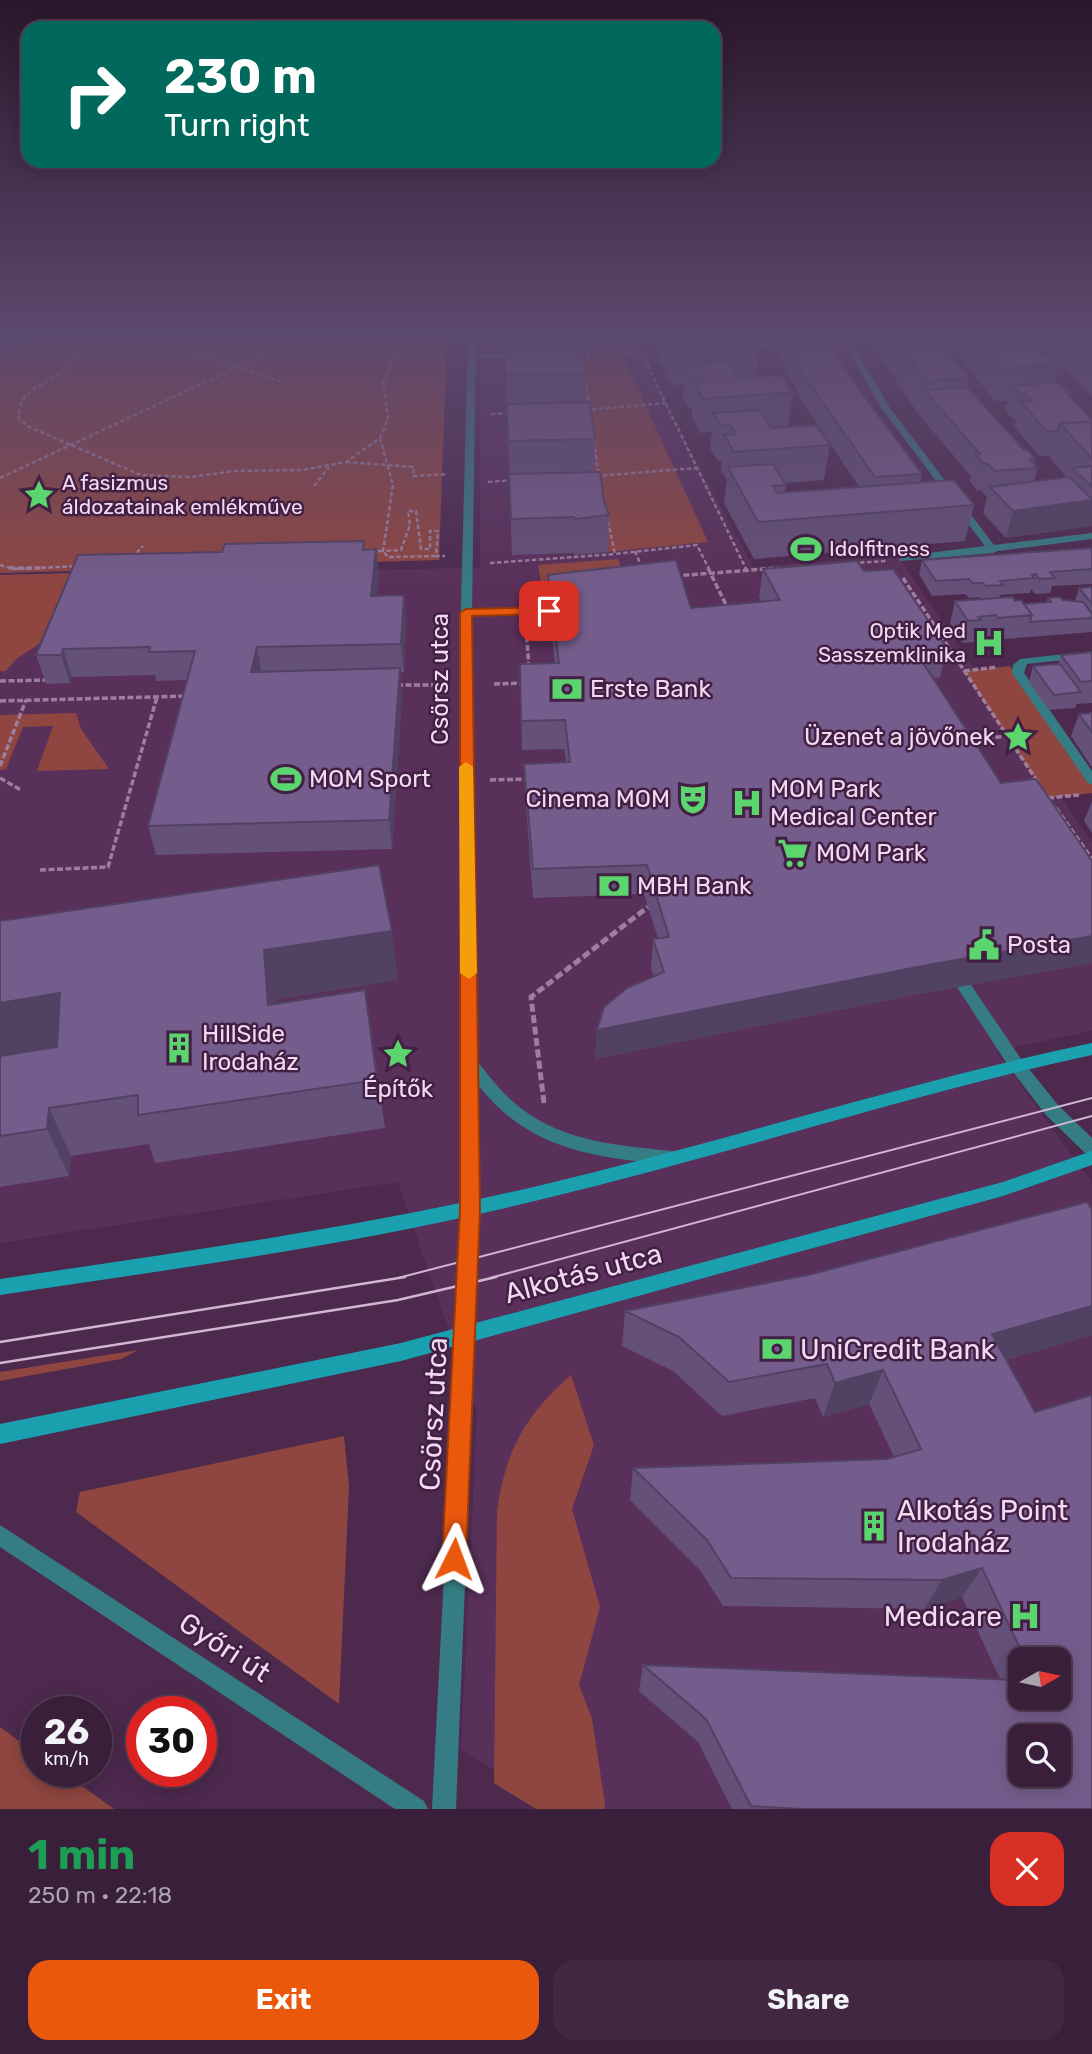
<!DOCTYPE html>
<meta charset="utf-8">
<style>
:root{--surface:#3a1f3a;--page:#412742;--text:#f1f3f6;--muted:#aba2af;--line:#543d54;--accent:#ea580c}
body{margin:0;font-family:Rubik,sans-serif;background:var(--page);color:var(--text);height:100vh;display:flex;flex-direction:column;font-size:26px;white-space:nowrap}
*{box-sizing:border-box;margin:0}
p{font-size:23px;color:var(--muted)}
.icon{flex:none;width:38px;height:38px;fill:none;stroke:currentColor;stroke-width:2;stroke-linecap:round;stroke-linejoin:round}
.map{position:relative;height:1809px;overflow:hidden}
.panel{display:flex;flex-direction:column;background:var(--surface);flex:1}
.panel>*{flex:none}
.top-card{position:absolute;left:21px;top:21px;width:700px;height:147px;border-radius:21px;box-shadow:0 4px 18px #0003,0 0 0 2px var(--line);background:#00695c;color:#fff;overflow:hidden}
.needle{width:46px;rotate:81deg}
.buttons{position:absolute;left:1008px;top:1647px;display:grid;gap:14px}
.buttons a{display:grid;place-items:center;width:63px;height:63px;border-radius:14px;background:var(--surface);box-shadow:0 4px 18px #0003,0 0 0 2px var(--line);font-size:35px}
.speed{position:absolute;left:21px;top:1696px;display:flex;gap:14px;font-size:35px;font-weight:700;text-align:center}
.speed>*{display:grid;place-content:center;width:91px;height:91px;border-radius:50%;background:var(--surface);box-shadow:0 4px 18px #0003,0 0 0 2px var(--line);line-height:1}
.speed small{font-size:18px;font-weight:400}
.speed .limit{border:10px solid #d22;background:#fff;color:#111}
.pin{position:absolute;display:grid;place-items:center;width:60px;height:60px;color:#fff;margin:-30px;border-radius:14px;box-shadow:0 4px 10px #0006}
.me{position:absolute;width:77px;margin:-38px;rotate:3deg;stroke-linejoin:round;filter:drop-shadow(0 0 5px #0008)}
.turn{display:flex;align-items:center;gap:24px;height:147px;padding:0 28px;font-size:32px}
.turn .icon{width:91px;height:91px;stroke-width:2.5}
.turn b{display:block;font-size:49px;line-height:60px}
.round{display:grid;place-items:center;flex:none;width:74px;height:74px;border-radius:21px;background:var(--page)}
.summary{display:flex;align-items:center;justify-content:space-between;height:119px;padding:0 28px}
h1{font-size:42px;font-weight:700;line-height:52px;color:#1e9e55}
.cta{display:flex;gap:14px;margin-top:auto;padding:14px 28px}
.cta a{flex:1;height:80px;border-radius:21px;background:var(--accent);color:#fff;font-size:28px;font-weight:700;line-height:80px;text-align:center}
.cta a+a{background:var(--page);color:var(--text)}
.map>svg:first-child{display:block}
</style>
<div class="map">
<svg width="1092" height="1809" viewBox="0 0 1092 1809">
<rect width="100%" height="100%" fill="#4d294e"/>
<path fill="#59305a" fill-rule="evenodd" d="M480,336L630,337L753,567L898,556L1092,842V1031L996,1051L1092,1183V1809H559L461,1750L477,1413L398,1182L0,1243V575L480,568ZM1020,1659H1059V1698H1020ZM1020,1736H1059V1774H1020Z"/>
<path fill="#8f4640" d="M36,336H447L439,560L0,573V353Z
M622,354L708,542L608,552L505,361Z
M618,559L625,577L541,582L538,565Z
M80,573L67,608H55L39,644L16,659L6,671H0V575Z
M1010,666L1092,784V793L1048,798L964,671Z
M76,713L81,729L109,769L37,771L53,726L23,727L6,769L0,770V715Z
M138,1350L121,1359L0,1381V1372Z
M571,1375L594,1445L572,1509L600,1607L579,1685L592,1719L605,1804L604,1809H536L494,1783L497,1511C505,1452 525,1415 571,1375Z
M344,1436L349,1487L339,1704L76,1512L80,1492Z
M0,1727L37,1754V1771H61L114,1809H0Z"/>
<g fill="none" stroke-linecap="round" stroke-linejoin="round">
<path stroke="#9d7f9d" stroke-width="2.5" stroke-dasharray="4.5 2.5" stroke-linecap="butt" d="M92,336C83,345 77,357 68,367C50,385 16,387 19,419L29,427L141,475L190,477L235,471L303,470L346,462L380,438L385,427L388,416L383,384L395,355L391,336
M411,336L414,343H422L421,336
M177,347L283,382
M579,356L641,352L746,569
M585,375L589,405
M585,410L666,403
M491,414L510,413
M380,438L393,485L383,551L401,550L410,525L408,511H416L421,549H430V531H438L436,556H445
M594,441L599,478
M346,462L414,467L413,476L448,474
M596,476L696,468
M0,478L304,336
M488,482L514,480
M314,486L329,467
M608,521L615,554L697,545L709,569
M371,551H383L388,557L436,556
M635,551L642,568
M132,558L143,546
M490,563L615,554
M853,563L886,561
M0,565L14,569L79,566
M761,569L778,568"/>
<path stroke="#9d7f9d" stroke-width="3.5" stroke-dasharray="6 2.5" stroke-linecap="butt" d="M9,568H44
M708,568L728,609
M745,568L746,570
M675,576L778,568
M903,578L1039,784
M532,589L551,587
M526,628L529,668
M964,671L997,667
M0,681L47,680
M494,684L525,683
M397,685H439
M0,701L188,696
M970,740L1008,736
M0,766L26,700
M0,778L21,790
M490,780L528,779
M1048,798L1079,795
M1056,808L1092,859
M40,870L108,867L157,697"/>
<path stroke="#9d7f9d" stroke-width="5" stroke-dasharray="8 3.5" stroke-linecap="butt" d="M544,1103L531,997L648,907"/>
<path fill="#367c84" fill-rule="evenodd" d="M495,336H503L501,339L524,338L528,340L524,342C508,344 483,349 468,343L472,341L493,340Z
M522,352H525V356L471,359L467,357L471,355Z
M549,608L554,611L553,613L466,616L461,613L466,610Z
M964,980L969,982L1021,1059L1023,1063L1021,1067L1015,1069L1009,1067L959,990L957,986L959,982Z"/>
<path fill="#367c84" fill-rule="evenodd" d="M468,336H476L471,684L478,1062C488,1075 498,1088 510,1099C555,1141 613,1145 672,1151L678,1153L680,1158L678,1163L672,1165C594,1157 530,1151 478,1085V1262L456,1809H432L460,1262L462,1064L459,684Z
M840,336H848L890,408L994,545L1092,533V539L998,551L993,553L900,561L899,559L904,556L985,546L882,409Z
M1092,651V657L1027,664L1024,673L1092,771V784L1088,783L1012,673L1013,665L1020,659Z
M1015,1057L1021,1059L1058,1105L1092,1138V1156L1086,1154L1046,1115L1009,1067L1007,1063L1009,1059Z
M0,1525L424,1801L428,1809H395L0,1547Z"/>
<path fill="#1aa0ae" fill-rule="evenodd" d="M8,336H19L0,345V340Z
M1092,1043V1055C907,1095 727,1155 543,1199C364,1243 182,1268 0,1295V1279C182,1252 364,1227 542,1185C727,1141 907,1082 1092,1043Z
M1092,1151V1165L1003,1196L401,1361L0,1444V1424L401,1343L1003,1182Z"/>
<path stroke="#d0b6d0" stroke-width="2" d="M398,1278L1092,1098
M490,1278L1092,1116"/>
<path stroke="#d0b6d0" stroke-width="2.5" d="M0,1342L405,1277
M0,1363L398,1300L496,1277"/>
</g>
<path fill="#645078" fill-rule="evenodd" d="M657,336H825L857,387L922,474L920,482L974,505L965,541L754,559L724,503L727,480L721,470L722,460L718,461L710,448L712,432L700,433L692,417V409H689L683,398L684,384L672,385L664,371L665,364H662L656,353ZM781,346L780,358L804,404L859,487L785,493L786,485L785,483L824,480L830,445L771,427L788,426L793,392L756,376L759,348Z
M865,336H925L953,356L952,360L969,378L967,387L1024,450L1036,459L1034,464L1038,468L1034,481L1067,478L1050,458L1051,456H1039L1014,426L1016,419H1013L1005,410L1008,401H995L974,376V374L967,368L960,358V356L944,336H1092V396L1044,347L1036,348L1024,337V338L1040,355L1059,365L1054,383L1070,392L1069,395L1092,420V526L1006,538L983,513L987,497L981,490L977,491L970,481L971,476L919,415L873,346L868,342Z
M505,343L586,374L585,402L595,439L594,472L609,515L608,552L574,555V553L512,555Z
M1092,548V584L1052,586L1050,593L1035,594L1031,589L1030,593L1000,595L999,598L1015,601L1024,604L1046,603L1048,598L1075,601L1079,588L1092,587V632L992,640L990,637L976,638L975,642L963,643L950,623L955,601L980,599L979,597L969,598L965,594L932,596L919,574L922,560Z
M365,550L379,577L377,596L404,595L406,623L404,672H400L402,697L392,849L156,855L148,826L187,680L156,681L155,675L72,677L70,683L46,684L36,655Z
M763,569L864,571L947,648L940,677L933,678L1001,783L1092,861V963L919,994L595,1059L597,1030L654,977L651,968L653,939L658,938L644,894L533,898L525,793L524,764L566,762L564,749L522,750L520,664L555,663L548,603V575L691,608L762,602L759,597Z
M1092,652V703L1077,704L1075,708L1049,710L1029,682L1033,666L1058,664L1061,655Z
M1092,713V766H1091L1071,736L1079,714Z
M1092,801V833L1084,821Z
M0,921L398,980L276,999V1004L365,990L385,1128L155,1163L149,1144L71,1156L69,1176L0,1187V1056L57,1047V1046Z
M1092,1210V1335L1006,1360L1092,1809H732L698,1742L639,1691L643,1665L1000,1679L962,1597L924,1609L723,1606L700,1570L630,1500L633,1468L887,1459L894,1457L869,1404L823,1417L815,1398L722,1416L673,1371L622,1346L625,1311L812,1274ZM1020,1659H1059L1020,1698Z"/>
<path fill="#514162" d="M1092,500V526L1006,538L1013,511Z
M376,549L379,577L374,624L371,596Z
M404,595L406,623L404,672L401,644Z
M257,647L262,675L251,672Z
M63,649L72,677L70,683L61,655Z
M400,668L402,697L392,849L389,820Z
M392,931L398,980L276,999L279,1053L268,1005L264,950Z
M1092,936V963L919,994L595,1059L597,1030L928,965Z
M60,993L79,1042L0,1055V1003Z
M49,1108L71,1156L69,1176L47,1129Z
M1092,1306V1335L974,1369L992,1334Z
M883,1370L869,1404L823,1417L835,1383Z
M982,1568L962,1597L924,1609L942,1580Z"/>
<path fill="#745d8c" stroke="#514162" stroke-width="2" fill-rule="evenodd" d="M676,336H752L759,346L674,352L666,338H676Z
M784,336H825L857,387L922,474L875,477L807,380Z
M975,336H1022L1040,355L1051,357L1059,365L1004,368L981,343H989L988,341H981Z
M1075,336H1092V353Z
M929,337L936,345L901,346L899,354L888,338Z
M581,342L586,374L505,375V343Z
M939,345L944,351L949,350L953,356H949L969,378L926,381L901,346Z
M728,361L739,378L781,375L793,392L703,399L695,384L705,383L700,375L692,376L685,365Z
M1056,382L1070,392H1066L1092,420V422L1060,423L1058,431H1046L1021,401H1032L1026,394H1020L1012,386Z
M967,387L1024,450H1027L1036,459H1030L1038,468L994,471L988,464H984L976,455L980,454L924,390Z
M590,402L595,439L508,441L507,404Z
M759,410L771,428L816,425L830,445L734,452L724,435L736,434L730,425L721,426L713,413Z
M1092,422V459L1060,423Z
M773,464L786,485L773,486L777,493L954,480L974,505L758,522L728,467Z
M1092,466V487L1072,468Z
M600,472L604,502L609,515L575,519L574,517L511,519L509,474Z
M1069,477L1092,499V500L1013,511L990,487Z
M364,541L363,550L376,549L371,596L404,595L401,644L257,647L251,672L400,668L389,820L148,826L195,651L149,652L150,647L63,649L61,655H36L78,555L222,552L225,544Z
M1092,548V569L1050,572L1055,578L1039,579L1036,574L1032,575L1034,578L1000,581L1003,585L986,586L983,583H972L969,579L936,581L922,560Z
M676,560L691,608L780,600L763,569L857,561L864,571L893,569L947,648L916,652L1001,783L1036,779L1092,861V936L928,965L597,1030L604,1007L627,988L664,972L653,939L669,937L647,865L533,869L524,764L570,762L565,720L521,721L520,664L559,663L548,575Z
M1092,587V604L1079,588Z
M1013,597L1015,601L1021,600L1032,615L998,618L996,615L978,617L981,620L968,621L955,601Z
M1060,597L1063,600L1083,602L1092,614V618L1030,622L1032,615L1024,604L1051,602L1048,598Z
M1092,652V681L1081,682L1061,655Z
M1060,664L1081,692L1054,695L1033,666Z
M1092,713V732L1079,714Z
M379,865L392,931L264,950L268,1005L365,990L377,1080L138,1115V1095L49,1108L47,1129L0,1136V1056L57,1047L60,993L0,1003V921Z
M1087,1202L1092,1210V1306L992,1334L1035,1412L1092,1395V1809H800L751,1806L706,1719L643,1665L1016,1680L1020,1678V1698H1059V1659H1025L982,1568L942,1580L731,1578L707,1540L633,1468L887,1459L921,1449L883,1370L835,1383L827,1364L729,1382L679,1337L625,1311L812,1274ZM1020,1736H1059V1774H1020Z"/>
<linearGradient id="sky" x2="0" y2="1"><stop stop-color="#2a172b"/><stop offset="0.57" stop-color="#5c496e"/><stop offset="1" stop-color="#5c496e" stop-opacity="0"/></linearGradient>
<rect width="1092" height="590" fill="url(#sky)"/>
<path fill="#ea580c" stroke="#983908" stroke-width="2" d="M549,607L555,611L553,614L472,616L480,1209L466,1559L463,1568L454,1571L446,1568L442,1559L460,1209V613L466,609Z"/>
<path fill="#f59e0b" d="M466,762L473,767L477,973L469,979L460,973L459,767Z"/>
<defs>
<g id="sight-bare" transform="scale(2.415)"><path d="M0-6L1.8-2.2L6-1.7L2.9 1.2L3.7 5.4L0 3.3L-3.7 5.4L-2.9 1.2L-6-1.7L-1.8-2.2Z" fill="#5bd56e" stroke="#421f43" stroke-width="2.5" paint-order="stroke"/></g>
<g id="stadium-bare" transform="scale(2.415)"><path d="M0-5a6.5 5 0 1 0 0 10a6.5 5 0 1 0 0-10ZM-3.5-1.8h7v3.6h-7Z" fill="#5bd56e" stroke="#421f43" stroke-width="2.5" paint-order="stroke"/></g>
<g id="hospital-bare" transform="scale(2.415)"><path d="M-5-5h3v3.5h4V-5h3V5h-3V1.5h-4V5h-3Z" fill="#5bd56e" stroke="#421f43" stroke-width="2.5" paint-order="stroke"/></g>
<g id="bank-bare" transform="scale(2.415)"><path d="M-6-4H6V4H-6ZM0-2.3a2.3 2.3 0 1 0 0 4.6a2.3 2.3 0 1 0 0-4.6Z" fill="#5bd56e" stroke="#421f43" stroke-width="2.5" paint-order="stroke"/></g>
<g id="theatre-bare" transform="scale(2.415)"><path d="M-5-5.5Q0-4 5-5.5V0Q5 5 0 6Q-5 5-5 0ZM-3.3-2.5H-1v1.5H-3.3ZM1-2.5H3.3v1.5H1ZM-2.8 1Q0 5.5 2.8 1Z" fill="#5bd56e" stroke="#421f43" stroke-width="2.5" paint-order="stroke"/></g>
<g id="supermarket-bare" transform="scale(2.415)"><path d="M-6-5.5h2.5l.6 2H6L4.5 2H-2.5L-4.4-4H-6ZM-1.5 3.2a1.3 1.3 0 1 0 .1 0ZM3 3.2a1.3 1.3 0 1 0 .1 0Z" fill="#5bd56e" stroke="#421f43" stroke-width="2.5" paint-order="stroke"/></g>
<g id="civic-bare" transform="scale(2.415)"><path d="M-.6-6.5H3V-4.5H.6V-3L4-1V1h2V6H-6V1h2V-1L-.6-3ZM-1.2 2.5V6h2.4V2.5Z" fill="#5bd56e" stroke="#421f43" stroke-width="2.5" paint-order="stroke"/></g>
<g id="building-bare" transform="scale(2.415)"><path d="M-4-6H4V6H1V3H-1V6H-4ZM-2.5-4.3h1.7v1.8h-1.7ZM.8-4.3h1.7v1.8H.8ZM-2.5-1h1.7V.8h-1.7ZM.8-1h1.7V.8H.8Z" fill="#5bd56e" stroke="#421f43" stroke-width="2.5" paint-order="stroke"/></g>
</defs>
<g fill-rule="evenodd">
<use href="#sight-bare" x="39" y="495"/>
<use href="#stadium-bare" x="806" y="549"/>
<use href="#hospital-bare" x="989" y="643"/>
<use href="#bank-bare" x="567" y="689"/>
<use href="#sight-bare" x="1018" y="737"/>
<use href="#stadium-bare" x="286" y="779"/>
<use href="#theatre-bare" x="693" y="799"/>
<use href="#hospital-bare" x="747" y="803"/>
<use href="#supermarket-bare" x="793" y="853"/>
<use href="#bank-bare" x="614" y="886"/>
<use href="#civic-bare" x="984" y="945"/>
<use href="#building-bare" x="179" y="1048"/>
<use href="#sight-bare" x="398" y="1054"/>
<use href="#bank-bare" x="777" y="1349"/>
<use href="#building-bare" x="874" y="1526"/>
<use href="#hospital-bare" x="1025" y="1616"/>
</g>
<g text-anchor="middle" stroke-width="5" stroke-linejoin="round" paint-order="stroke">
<g font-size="21" fill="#f2dbf2" stroke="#421f43" text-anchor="start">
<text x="62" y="490">A fasizmus<tspan x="62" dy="24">áldozatainak emlékműve</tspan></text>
<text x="829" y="556">Idolfitness</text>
<text x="966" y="638" text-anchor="end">Optik Med<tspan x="966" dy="24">Sasszemklinika</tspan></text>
</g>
<g font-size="24" fill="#f2dbf2" stroke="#421f43">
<text transform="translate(440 679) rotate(-90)" y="8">Csörsz utca</text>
</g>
<g font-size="24" fill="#f2dbf2" stroke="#421f43" text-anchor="start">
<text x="590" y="697">Erste Bank</text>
<text x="995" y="745" text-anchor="end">Üzenet a jövőnek</text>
<text x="309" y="787">MOM Sport</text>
<text x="770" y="797">MOM Park<tspan x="770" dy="28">Medical Center</tspan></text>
<text x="670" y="807" text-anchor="end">Cinema MOM</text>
<text x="816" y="861">MOM Park</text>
<text x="637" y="894">MBH Bank</text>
<text x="1007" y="953">Posta</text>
<text x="202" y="1042">HillSide<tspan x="202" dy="28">Irodaház</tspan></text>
<text x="398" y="1097" text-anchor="middle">Építők</text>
</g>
<g font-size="28" fill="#f2dbf2" stroke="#421f43">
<text transform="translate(583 1273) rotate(-15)" y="10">Alkotás utca</text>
<text transform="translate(433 1414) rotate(-87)" y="10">Csörsz utca</text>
<text transform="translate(225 1647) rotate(33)" y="10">Győri út</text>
</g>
<g font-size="28" fill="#f2dbf2" stroke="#421f43" text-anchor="start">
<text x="800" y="1359">UniCredit Bank</text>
<text x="897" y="1520">Alkotás Point<tspan x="897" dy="32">Irodaház</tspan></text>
<text x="1002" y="1626" text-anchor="end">Medicare</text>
</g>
</g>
</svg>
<div class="buttons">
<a><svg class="needle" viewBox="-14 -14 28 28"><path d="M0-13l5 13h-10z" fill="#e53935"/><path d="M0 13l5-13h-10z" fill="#aba2af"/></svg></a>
<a><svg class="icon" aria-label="search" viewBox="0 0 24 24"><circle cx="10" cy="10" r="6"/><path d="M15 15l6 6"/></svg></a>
</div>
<div class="speed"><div>26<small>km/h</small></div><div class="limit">30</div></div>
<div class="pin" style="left:549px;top:611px;background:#d93025"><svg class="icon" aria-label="arrive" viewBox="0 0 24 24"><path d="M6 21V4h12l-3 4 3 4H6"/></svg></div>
<svg class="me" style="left:454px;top:1559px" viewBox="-20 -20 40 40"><path d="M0-17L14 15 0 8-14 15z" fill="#ea580c" stroke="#fff" stroke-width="4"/></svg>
<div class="top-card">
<div class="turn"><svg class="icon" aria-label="right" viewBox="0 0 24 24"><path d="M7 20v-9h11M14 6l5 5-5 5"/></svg><div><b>230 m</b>Turn right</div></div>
</div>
</div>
<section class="panel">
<div class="summary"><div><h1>1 min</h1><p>250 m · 22:18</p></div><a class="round" style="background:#d93025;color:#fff"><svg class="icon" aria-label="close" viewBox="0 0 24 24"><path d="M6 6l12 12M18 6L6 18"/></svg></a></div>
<div class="cta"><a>Exit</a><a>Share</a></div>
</section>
